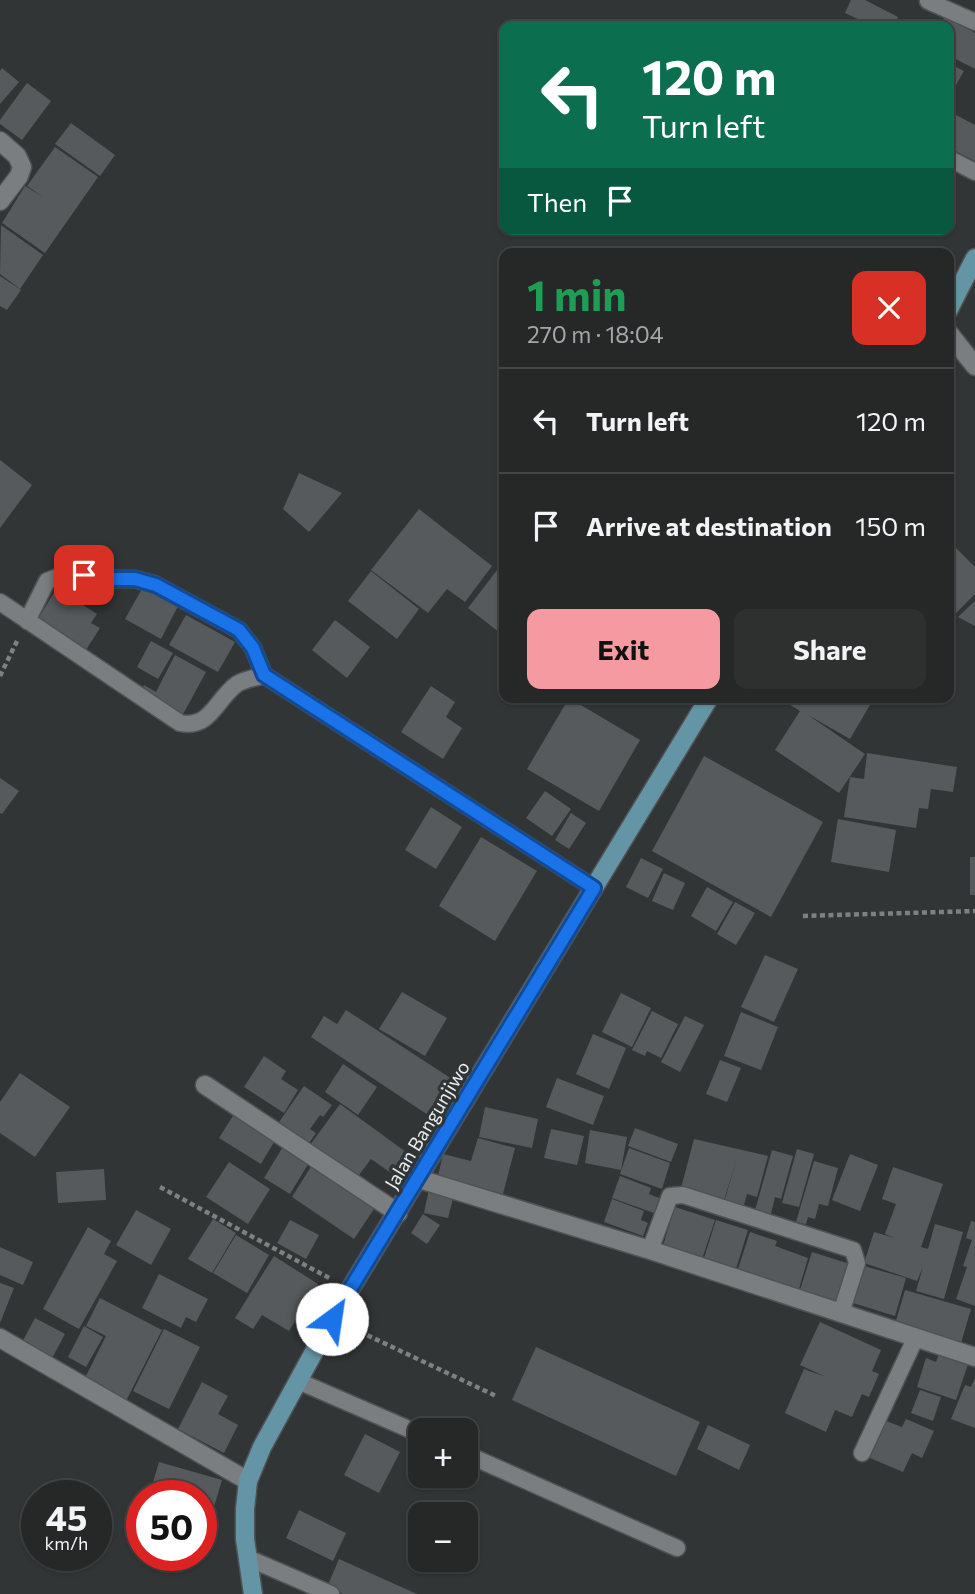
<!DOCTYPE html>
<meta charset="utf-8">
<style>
:root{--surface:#262828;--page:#2e3030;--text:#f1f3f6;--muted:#a4a6a8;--line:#424445;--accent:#f49aa0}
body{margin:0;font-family:Commissioner,sans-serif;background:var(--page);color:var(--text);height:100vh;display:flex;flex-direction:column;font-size:26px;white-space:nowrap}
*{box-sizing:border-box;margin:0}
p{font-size:23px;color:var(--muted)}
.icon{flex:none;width:38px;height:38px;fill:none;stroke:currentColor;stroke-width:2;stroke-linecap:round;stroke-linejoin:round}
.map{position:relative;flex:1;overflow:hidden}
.panel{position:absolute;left:499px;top:248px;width:455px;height:455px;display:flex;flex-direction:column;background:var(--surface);border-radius:14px;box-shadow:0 2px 5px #0004,0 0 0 2px var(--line)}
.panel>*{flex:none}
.hud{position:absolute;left:499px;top:21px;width:455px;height:214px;border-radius:14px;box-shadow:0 2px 5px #0004,0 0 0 2px var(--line);background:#0b6e4f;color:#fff;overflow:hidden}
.controls{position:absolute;left:408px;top:1418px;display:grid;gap:14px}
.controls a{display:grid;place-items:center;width:70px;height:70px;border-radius:14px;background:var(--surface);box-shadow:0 2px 5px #0004,0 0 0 2px var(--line);font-size:35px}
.speed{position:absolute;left:21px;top:1480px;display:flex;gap:14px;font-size:35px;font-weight:700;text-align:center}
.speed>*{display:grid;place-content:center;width:91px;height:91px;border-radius:50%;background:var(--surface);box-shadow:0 2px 5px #0004,0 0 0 2px var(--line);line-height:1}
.speed small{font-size:18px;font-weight:400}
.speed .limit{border:10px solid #d22;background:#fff;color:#111}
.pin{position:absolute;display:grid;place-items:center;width:60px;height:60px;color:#fff;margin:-30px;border-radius:14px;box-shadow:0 4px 10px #0006}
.me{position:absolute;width:77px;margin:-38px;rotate:31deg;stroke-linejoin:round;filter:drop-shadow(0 0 5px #0008)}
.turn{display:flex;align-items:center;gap:24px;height:147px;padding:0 28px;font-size:32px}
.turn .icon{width:91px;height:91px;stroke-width:2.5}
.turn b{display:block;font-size:49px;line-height:60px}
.then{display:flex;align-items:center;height:66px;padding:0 28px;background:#0003;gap:14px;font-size:26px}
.round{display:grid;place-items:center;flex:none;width:74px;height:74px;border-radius:14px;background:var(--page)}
.head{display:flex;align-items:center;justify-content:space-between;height:119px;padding:0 28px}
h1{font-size:42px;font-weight:700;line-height:52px;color:#1e9e55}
.action{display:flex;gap:14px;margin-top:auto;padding:14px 28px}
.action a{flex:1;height:80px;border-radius:14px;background:var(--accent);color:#111;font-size:28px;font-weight:700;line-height:80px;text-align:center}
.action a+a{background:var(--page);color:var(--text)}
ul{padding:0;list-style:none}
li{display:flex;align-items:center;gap:21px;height:105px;padding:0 28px;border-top:2px solid var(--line)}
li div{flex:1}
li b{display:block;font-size:26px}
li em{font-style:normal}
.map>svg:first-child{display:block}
</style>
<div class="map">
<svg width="975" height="1594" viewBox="0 0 975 1594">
<rect width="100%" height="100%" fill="#323536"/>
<path fill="#575a5c" d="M851,0H865L898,17L894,26H872L845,13Z
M945,17L975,33V69L948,55V26H941Z
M948,63L964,71L948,99Z
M2,68L19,82L0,104V71Z
M27,83L51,101L22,140L0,124V120Z
M956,115L975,125V161L948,147V129Z
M71,123L115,155L100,176L55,144Z
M55,147L98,177L45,253L2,223L25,186L43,197L27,186Z
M1,225L43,255L20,289L0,274Z
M0,276L21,290L7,310L0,306Z
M0,460L32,485L0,528Z
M299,473L342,493L309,532L283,509Z
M419,509L492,566L465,602L447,589L428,613L371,570Z
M948,540L975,567V594L955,614L948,608V587L953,583L948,578Z
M504,561V636L468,608Z
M371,571L419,609L397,639L348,601Z
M143,587L178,606L161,639L125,619Z
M57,588L97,614L91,623L100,628L84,653L36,622Z
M975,601V626L958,617Z
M186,615L235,642L218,672L169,645Z
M335,620L370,647L347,678L312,650Z
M151,641L173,653L158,679L137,667Z
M175,655L206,672L181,718L139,695L144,685L156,692Z
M431,686L455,702L446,717L462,728L443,759L401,732Z
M569,698L640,740L599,811L527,769Z
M779,698H874L850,739L808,715L865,754L839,793L775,750L800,711Z
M867,753L957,767L953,792L931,789L928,809L919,808L916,828L844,817L850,777L864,779Z
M704,756L823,822L771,917L652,851Z
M0,778L19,791L2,814L0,813Z
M545,791L571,809L552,836L526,818Z
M431,807L462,827L436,869L405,850Z
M571,813L586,823L569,849L555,840Z
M838,819L896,830L889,872L831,862Z
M481,837L537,871L495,941L439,906Z
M970,857H975V895H970Z
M641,858L663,869L648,898L626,887Z
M664,873L685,883L673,910L652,901Z
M707,887L733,902L716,931L691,916Z
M735,902L755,913L736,945L717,934Z
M765,955L798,969L774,1022L741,1007Z
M402,992L447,1018L425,1056L379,1029Z
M621,993L651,1008L632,1047L602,1032Z
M346,1010L452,1079L428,1115L311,1037L324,1016L337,1024Z
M652,1011L678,1024L661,1058L647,1051L645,1056L632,1050Z
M741,1012L778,1027L761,1070L724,1056Z
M685,1016L704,1025L680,1072L661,1062Z
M593,1034L626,1048L609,1089L576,1074Z
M264,1056L286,1071L281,1079L298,1090L284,1113L244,1087Z
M720,1060L741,1068L727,1102L706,1094Z
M343,1064L377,1087L358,1115L325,1092Z
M20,1073L70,1107L35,1157L0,1133V1102Z
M557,1078L604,1096L593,1125L546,1107Z
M304,1086L332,1105L323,1117L320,1115L310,1129L316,1133L307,1146L277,1125Z
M340,1104L406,1152L391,1173L371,1159L356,1179L310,1145Z
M485,1107L538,1119L532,1148L479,1137Z
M236,1111L277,1137L261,1164L219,1138Z
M635,1128L678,1144L671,1162L628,1146Z
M551,1129L584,1136L577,1165L544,1158Z
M590,1130L627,1137L621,1170L585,1163Z
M478,1138L515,1148L503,1194L438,1176L443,1154L471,1161Z
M694,1139L768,1156L757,1197L747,1194L742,1212L723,1206L736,1161L724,1200L681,1188Z
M284,1145L310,1161L290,1194L264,1178Z
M629,1148L670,1163L662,1189L620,1174Z
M797,1149L814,1154L799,1207L782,1203Z
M772,1150L793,1156L781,1199L775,1197L770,1218L754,1214Z
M850,1154L878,1165L860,1211L832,1200Z
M814,1161L838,1168L828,1206L819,1204L815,1219L808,1217L806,1224L796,1222Z
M229,1162L270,1189L248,1224L206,1197Z
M312,1165L376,1206L354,1239L292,1197Z
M893,1167L943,1184L921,1247L928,1249L935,1224L963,1232L944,1299L916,1291L923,1267L917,1281L864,1263L874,1232L895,1238L885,1234L896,1204L882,1199Z
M104,1169L106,1200L58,1203L56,1172Z
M620,1176L651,1188L649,1194L659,1198L654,1213L612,1198Z
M429,1189L454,1195L448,1218L424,1213Z
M612,1199L644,1211L641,1220L648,1223L643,1236L604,1222Z
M675,1207L715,1220L701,1262L662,1249Z
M136,1210L171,1229L151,1265L116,1245Z
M423,1214L440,1225L427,1244L411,1233Z
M213,1219L236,1233L212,1273L188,1259Z
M290,1220L319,1235L306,1259L277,1243Z
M716,1220L748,1230L735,1272L703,1261Z
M971,1221L975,1222V1306L956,1299L967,1267L963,1266L972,1240L966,1238Z
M88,1227L111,1241L104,1254L117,1261L79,1329L43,1309Z
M750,1232L777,1241L775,1246L808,1258L798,1292L737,1272Z
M236,1235L269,1255L247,1293L213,1273Z
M0,1247L33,1262L23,1285L0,1275Z
M812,1252L850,1264L837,1304L799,1293Z
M274,1256L318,1284L289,1331L262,1315L253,1329L235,1318Z
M864,1266L906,1278L895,1316L853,1303Z
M159,1274L208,1299L196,1322L186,1317L181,1328L142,1308Z
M0,1283L14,1288L0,1323Z
M905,1290L971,1309L961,1343L895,1324Z
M100,1298L162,1330L126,1401L84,1380L106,1336L86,1326Z
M35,1318L65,1334L50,1362L20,1346Z
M820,1322L881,1350L872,1371L879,1374L869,1397L862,1394L852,1417L835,1410L826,1432L785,1413L804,1369L826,1377L800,1365Z
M84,1326L103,1337L86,1367L68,1357Z
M164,1329L200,1347L169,1409L133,1391Z
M536,1347L700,1422L676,1476L512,1400Z
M941,1348L970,1358L956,1400L917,1387L926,1358L936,1362Z
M975,1378V1428L951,1419L965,1385L971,1387Z
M202,1382L228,1396L218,1414L238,1425L224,1453L178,1429Z
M920,1390L941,1397L933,1421L911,1413Z
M906,1419L934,1431L922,1458L912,1453L903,1472L870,1458L886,1421L902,1427Z
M708,1425L750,1445L739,1470L697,1449Z
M365,1434L400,1452L379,1493L344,1475Z
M159,1462L222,1480L202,1547L201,1496H149Z
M299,1510L346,1533L333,1561L286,1538Z
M339,1559L417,1594H343L327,1587Z"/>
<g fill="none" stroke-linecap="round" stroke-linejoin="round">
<g stroke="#505254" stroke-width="19">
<path id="service" d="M928,1L975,22
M948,158L975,172
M0,602L180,723C211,729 216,699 237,684C245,679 256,678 264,675L594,888
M27,621L47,581L65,574L84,575L110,579H135L156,585L239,630L253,648L264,675
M650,1250L670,1196L683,1195L853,1250L857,1263L841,1313
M298,1381L420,1434
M862,1453L916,1337
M466,1454L677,1548
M248,1558L331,1594"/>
</g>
<g stroke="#505254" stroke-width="21">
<path id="minor" d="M0,141L17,156L22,167L19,176L0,201
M948,332L975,366
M205,1085L398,1213
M419,1179L650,1250L975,1357
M0,1338L248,1481"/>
</g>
<g stroke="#505254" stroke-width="21">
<path id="secondary" d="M948,311L975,258
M253,1594L245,1539V1509L248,1481L262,1447L332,1319L709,698"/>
</g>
<path stroke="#7e8081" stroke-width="4.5" stroke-dasharray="5 3.5" stroke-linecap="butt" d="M0,676L18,639
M803,916L975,911
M160,1187L331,1279
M352,1328L496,1396"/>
<use href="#service" stroke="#7b7e80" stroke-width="16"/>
<use href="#minor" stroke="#7b7e80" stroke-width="18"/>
<use href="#secondary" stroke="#6495a6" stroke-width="18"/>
</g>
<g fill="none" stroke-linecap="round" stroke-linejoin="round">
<g stroke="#114b97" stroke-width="18">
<path id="route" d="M84,575L110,579H135L156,585L239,630L253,648L264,675L594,888L332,1319"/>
</g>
<use href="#route" stroke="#1a73e8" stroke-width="12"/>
</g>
<g text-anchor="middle" stroke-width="7" stroke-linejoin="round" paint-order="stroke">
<g font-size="19" fill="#ebeded" stroke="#323536">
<text transform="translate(427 1125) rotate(-59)" y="7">Jalan Bangunjiwo</text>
</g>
</g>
</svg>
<div class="controls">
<a>+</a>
<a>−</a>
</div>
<div class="speed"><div>45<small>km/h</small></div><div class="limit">50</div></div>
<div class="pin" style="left:84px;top:575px;background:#d93025"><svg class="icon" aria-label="arrive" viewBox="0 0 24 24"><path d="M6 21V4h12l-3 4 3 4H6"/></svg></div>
<svg class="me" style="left:332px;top:1319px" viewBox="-20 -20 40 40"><circle r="19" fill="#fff"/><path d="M0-13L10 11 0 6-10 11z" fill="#1a73e8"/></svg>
<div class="hud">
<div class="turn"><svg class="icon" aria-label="left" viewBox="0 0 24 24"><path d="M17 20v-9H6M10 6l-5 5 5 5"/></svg><div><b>120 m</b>Turn left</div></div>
<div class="then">Then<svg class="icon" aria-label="arrive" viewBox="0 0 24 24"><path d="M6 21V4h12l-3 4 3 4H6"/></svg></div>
</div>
<section class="panel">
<div class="head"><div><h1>1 min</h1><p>270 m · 18:04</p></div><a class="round" style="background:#d93025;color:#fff"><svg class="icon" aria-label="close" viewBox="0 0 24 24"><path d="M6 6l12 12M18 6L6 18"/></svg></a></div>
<ul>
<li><svg class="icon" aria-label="left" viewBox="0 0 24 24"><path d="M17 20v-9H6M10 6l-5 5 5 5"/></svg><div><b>Turn left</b></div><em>120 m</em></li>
<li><svg class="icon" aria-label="arrive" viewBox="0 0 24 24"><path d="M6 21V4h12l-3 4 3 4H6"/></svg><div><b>Arrive at destination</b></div><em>150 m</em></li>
</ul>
<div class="action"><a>Exit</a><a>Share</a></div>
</section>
</div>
